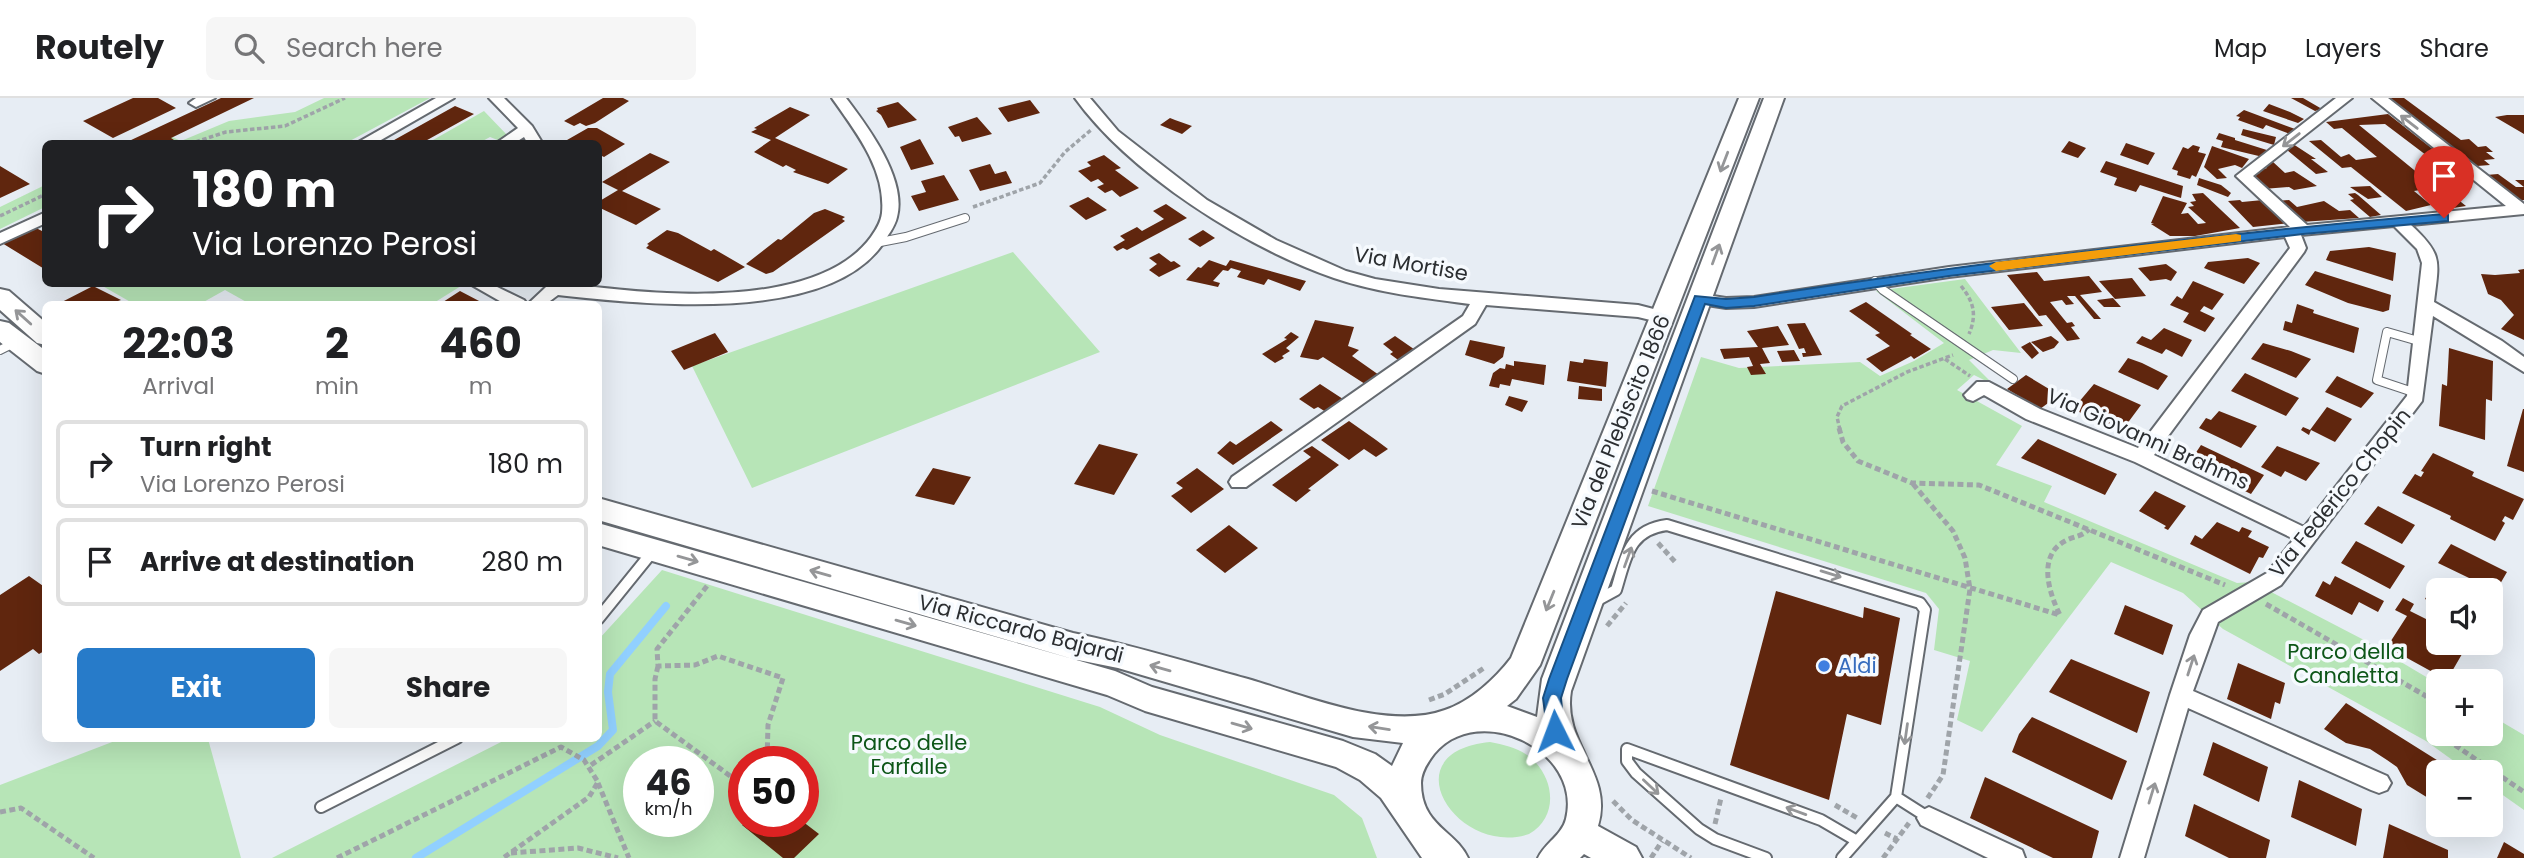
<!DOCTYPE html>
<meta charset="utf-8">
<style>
:root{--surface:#fff;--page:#f6f6f6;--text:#202124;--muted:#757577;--line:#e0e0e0;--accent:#277bc9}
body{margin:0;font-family:Poppins,sans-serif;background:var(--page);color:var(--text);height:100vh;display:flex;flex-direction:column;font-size:26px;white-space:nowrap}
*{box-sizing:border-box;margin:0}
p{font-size:23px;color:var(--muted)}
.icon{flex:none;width:38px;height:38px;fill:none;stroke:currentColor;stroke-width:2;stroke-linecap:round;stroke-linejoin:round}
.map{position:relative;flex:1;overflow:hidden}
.details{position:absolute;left:42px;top:203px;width:560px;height:441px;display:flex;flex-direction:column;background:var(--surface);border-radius:10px;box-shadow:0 7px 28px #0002}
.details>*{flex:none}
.guide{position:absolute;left:42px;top:42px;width:560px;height:147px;border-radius:10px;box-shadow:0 7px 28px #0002;background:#202124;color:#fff;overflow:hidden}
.tools{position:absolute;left:2426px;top:480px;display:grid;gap:14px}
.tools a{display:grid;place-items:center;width:77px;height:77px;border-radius:10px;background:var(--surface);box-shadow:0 7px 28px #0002;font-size:35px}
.speed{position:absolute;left:623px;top:648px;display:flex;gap:14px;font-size:35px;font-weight:700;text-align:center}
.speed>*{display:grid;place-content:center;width:91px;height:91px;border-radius:50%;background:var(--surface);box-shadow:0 7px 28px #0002;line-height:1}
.speed small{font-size:18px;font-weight:400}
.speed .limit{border:10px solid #d22;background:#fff;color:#111}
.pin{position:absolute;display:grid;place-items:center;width:60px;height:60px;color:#fff;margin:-72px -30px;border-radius:50% 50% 50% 0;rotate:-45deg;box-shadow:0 0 7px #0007}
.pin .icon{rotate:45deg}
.me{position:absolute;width:77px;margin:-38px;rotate:357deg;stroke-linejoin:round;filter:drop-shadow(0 0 5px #0008)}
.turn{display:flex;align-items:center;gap:24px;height:147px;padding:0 35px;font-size:32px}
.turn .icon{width:91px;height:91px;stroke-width:2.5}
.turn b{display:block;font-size:49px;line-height:60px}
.eta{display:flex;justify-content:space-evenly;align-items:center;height:119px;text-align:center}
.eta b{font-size:42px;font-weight:700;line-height:49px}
.action{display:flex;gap:14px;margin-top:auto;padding:14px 35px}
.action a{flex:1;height:80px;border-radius:10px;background:var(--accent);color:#fff;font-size:28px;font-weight:700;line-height:80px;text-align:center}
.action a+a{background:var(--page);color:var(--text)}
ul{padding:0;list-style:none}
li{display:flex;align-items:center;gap:21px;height:88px;margin:0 14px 10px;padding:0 21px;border:4px solid var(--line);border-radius:10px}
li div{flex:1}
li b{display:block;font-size:26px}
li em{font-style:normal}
header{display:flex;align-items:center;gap:42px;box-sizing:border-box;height:98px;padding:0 35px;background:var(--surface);border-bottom:2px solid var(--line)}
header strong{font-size:33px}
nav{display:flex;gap:38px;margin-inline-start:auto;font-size:24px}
.search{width:490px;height:63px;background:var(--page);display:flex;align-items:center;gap:18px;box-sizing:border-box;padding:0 24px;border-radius:10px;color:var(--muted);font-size:26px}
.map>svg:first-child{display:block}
</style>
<header>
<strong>Routely</strong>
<div class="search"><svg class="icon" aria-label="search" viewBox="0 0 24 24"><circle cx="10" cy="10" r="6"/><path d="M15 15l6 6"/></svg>Search here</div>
<nav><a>Map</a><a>Layers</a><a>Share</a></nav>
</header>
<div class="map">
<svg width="2524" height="760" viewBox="0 0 2524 760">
<rect width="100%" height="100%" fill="#e7edf4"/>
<path fill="#b7e5b7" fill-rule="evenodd" d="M324,0H430L346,45L251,46L245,43L239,46H133L159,33L181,43L229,23L295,14Z
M484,13L508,38L500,43L490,39L479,45L426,46Z
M45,87V109L0,131V109Z
M1013,154L1100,254L752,390L692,268Z
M1965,181L2021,255L1993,252L1969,262L1994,287L1974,277L1957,292L2022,328L1996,367L2052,388L2044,404L2237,485L2252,484L2364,542L2438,586V635H2490V617L2524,637V712L2490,688V674H2469L2426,643L2223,531L2183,495L2111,464L1982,634L1957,622L1970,563L1934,552L1939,511L1926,495L1648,408L1701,259L1739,270L1860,264L1880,278L1914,263L1944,245L1876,193Z
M99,186H457L461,188L432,206H250L225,192L200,206H134Z
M662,472L1100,609L1160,637L1334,697L1362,720L1377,760H272L507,641L598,640L599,541ZM639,663H698V723H639ZM744,663H803V723H744Z
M120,641H208L241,760H0V687Z
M1490,644C1505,647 1518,650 1530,659C1555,680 1559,719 1529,736C1458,760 1388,654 1490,644Z"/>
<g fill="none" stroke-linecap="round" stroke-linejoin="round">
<path stroke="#91d0ff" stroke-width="8" d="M416,760L598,648L613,632L608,594L610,576L666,508"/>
</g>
<path fill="#60260e" d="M133,0H158L176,10L113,40L83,23Z
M221,0H254L171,40L180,46L129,43Z
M603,0H623L629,3L595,25L586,28L580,25L574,28L564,23Z
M2291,0H2303L2322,11L2315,13Z
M2387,0H2404L2461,42L2469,41L2478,49L2486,48L2493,54H2486L2495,61L2484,62L2490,67L2477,68Z
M1030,2L1040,15L1008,24L998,10Z
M898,4L917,22L888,30L881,17L876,13L878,12L877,10Z
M2269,6L2290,14L2304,21L2298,25L2263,13Z
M455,8L474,16L420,46H387Z
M790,9L810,17L775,40L848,71L828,86L793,74L796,72L786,67L783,69L754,54L771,42L751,34L757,31L754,30Z
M2244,12L2295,31L2290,36L2266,27L2263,31L2238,22L2240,19L2236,18Z
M2388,16L2467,78L2455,79L2385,26L2359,27L2441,94L2451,96L2466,108L2447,111L2420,92L2414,93L2431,107L2406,113L2351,69L2342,70L2309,43L2321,42L2341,59L2349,56L2356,62L2377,59L2342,30L2334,31L2326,24Z
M2507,17H2524V36L2495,19Z
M977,19L992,36L962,44L959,38L955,39L948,29Z
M1170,20L1175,22L1192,28L1182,36L1160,27Z
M588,30H597L625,46L604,59L598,56V46H575L567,42Z
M2243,31L2276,39L2274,47L2241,37Z
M2219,35L2235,40V42L2270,53L2263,59L2221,49L2223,43L2216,41Z
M920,41L934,66L911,72L900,49Z
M2069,43L2086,50L2078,60L2061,54Z
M2126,45L2155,55L2148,67L2120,57Z
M2293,46L2316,61H2311L2328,74L2316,76L2287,52Z
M2193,47L2200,49L2198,54L2206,56L2196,79L2192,77L2190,81L2177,77L2178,73L2172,71L2183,49L2188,51Z
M2212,48L2249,61L2242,70L2235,67L2218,71L2227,80L2217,81L2204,69Z
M650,55L670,64L622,93L661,111L636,127L598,109V104L618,92L602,84Z
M1104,57L1121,70L1115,72L1139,90L1120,99L1112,92L1105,95L1097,89L1104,86L1098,81L1091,84L1078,73L1091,68L1087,64Z
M2106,63L2183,88L2181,100L2140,87L2136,94L2114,87L2117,80L2100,74Z
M2272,63L2285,75L2294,73L2317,88L2294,92L2289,89L2263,91L2251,77L2260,75L2258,73L2267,70L2265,68Z
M990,66L995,76L1006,73L1012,85L980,93L969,72Z
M0,68L30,86L0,100Z
M2498,76L2516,89H2524L2515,82H2524V102L2519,103L2486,77Z
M944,77L959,102L919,113L911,98L926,94L921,83Z
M2199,80L2221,87L2231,95L2228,99L2197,87Z
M2370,88L2382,99L2368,101L2350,89Z
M2203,95L2240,130L2195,138H2170L2151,126L2154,125H2151L2163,98L2187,105L2181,116L2188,115L2198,126L2206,125L2188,109L2194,108L2190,104L2196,103L2192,96Z
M2355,95L2358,97L2381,117L2370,119L2350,102L2354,101L2348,96Z
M1088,99L1107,112L1086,122L1069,108Z
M2240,102L2242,104L2263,102L2290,125L2253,129L2228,103Z
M2289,102L2297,109L2324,103L2339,113L2350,112L2359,120L2301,124L2277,103Z
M1166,106L1187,120L1127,152L1123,150L1117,153L1113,149L1125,142L1120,138L1137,129L1142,133L1164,121L1153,113Z
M825,111L845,119L842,121L845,123L773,174L766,176L746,166L778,141L781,142L814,115Z
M34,129L46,135V172L2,145Z
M667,132L678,135L711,153L714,151L745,169L718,184L646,150L649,147L647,146Z
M1203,132L1215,140L1200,149L1188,141Z
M2369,149L2396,155L2393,183L2326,162L2330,153Z
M1159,155L1171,164L1174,163L1181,168L1159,179L1149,172L1157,166L1149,160Z
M2248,160L2260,165L2244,186L2204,170L2208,164Z
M1209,162L1226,168L1230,162L1306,183L1300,193L1268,181L1264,187L1237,179L1241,173L1231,170L1228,173L1223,172L1213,183L1220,185L1218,189L1186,182L1198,169L1201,170Z
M2166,166L2177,174L2171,183L2166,181L2150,183L2138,170Z
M2524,171V242L2501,231L2514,217L2501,202L2488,196L2481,176L2495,177L2520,175L2518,172Z
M2315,173L2391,197L2389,212L2383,214L2348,205L2305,187Z
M2037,174L2044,183L2089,178L2102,194L2080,197L2101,221H2094L2075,198H2067L2074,206L2066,207L2062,202L2050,204L2067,225L2072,224L2075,228L2071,229L2080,241L2067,243L2046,217L2039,218L2007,177Z
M2132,180L2146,198L2115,201L2099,183Z
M2193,183L2224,196L2212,212L2204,208L2200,213L2215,220L2205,234L2183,224L2189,215L2170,207L2177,198L2182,201Z
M93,188L121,202L118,203L123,206H58Z
M460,193L481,204L436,206L443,204Z
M2113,200L2121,209H2104L2097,202Z
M1866,204L1912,236L1910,237L1931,251L1914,261L1911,258L1882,274L1866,261L1890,248L1875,237L1880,235L1849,213Z
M2024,205L2043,228L2009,232L1991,209Z
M2297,206L2314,212L2313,215L2359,230L2354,255L2283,232L2285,223L2292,225Z
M1315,222L1354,229L1348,248L1359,252L1352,258L1379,277L1365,286L1323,259L1318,262L1300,259Z
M1805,225L1822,257L1803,259L1802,255H1806L1804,250L1799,251L1787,226Z
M1778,228L1789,247L1762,250L1770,265L1760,266L1766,276L1751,277L1747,269L1753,268L1749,259L1724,261L1720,251L1758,249L1747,233Z
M2164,230L2192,242L2182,259L2166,251L2162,256L2136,245L2142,238L2151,242Z
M1291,234L1299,239L1286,250L1290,253L1282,258L1284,260L1275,265L1262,256L1287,241L1284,240Z
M715,235L728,254L684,272L671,253Z
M1395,238L1421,256L1405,267L1390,256L1393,254L1383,246Z
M2051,238L2059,244L2054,250L2043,254L2031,244Z
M1470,242L1505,249L1503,259L1494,266L1465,257Z
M2030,244L2039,255L2032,261L2021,249Z
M2263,245L2291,253L2311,261L2296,280L2251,261Z
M2449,250L2493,263L2492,303L2486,301L2485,342L2439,328L2442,286L2447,288Z
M1794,252L1800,263L1782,264L1777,253Z
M2128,260L2142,265L2168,278L2158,292L2118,274Z
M1584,261L1608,264L1606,289L1567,283L1570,263L1583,265Z
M1514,263L1546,267L1544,287L1512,281L1510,288L1500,286L1499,290L1489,288L1493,275L1500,270L1505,271L1506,266L1514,268Z
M2245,275L2299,300L2286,318L2231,293Z
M2026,277L2059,297L2040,311L2007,291Z
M2337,278L2374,295L2361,310L2325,294Z
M1320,286L1346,303L1329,316L1318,309L1314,311L1299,301Z
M2094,286L2141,307L2121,334L2073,311Z
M1579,288L1602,291V303L1578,301Z
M1509,298L1528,303L1522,314L1505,307Z
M2327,309L2352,321L2335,344L2311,332L2309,337L2301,332L2303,329L2310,332Z
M2523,311H2524V374L2507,368Z
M2219,313L2257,328L2241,350L2199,330L2206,320L2211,322Z
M1271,323L1283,332L1233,367L1217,355L1230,343L1236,347Z
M1349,323L1376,342L1388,351L1376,359L1364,351L1349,362L1321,342Z
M2038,341L2117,376L2105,397L2021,360Z
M1099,346L1138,356L1114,397L1074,386Z
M2201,347L2264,377L2251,396L2171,357L2177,348L2195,356Z
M1312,348L1339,367L1308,391L1311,392L1296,404L1272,387L1311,359L1303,353Z
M2277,348L2320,365L2306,383L2285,373L2281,379L2261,369Z
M2433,355L2474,374L2472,378L2524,401L2513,422L2505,418L2502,423L2505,425L2495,443L2450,421L2451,418L2402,395L2415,376L2421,379L2424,374L2421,373Z
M933,370L971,379L954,407L915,398Z
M1197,370L1224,391L1191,415L1171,398L1183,390L1176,385Z
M2155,393L2186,408L2168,432L2164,430L2166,428L2139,413Z
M2378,408L2415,427L2402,446L2364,426Z
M2217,424L2239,434L2242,429L2252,433L2248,439L2269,449L2263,460L2259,459L2250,476L2190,446L2195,437L2202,441Z
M1229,427L1258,450L1225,475L1196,452Z
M2356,443L2405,468L2390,491L2341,465Z
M2451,446L2507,474L2496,493L2438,465Z
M29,478L46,490V508L42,510L46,512V552L39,556L33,551L0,573V497Z
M2335,478L2384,503L2378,514L2359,504L2352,517L2315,498L2323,483L2330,487Z
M2435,484L2451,492H2438V507L2425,501Z
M1776,493L1863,520L1864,509L1900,520L1881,627L1847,616L1829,702L1730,667Z
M2403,500L2414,506L2410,513L2438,527V544H2469L2447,582L2387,549L2407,518L2395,512Z
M2125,507L2173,527L2163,557L2114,536Z
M2071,561L2150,594L2137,635L2049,594Z
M2238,565L2285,585L2280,606L2275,604L2271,621L2227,601Z
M2346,605L2456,674H2438V696L2433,703L2407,687L2397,669L2387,662L2370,651L2346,645L2324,631Z
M2032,619L2127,663L2112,702L2012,654L2019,636Z
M2213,644L2268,669L2259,704L2203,677Z
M1985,679L2099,733L2092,760H2053L1970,720Z
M2299,682L2362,711L2356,748L2291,719Z
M2194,706L2270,742L2266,760H2229L2185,738Z
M747,723H802L819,736L794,760H783L742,727Z
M2389,726L2448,752V760H2383Z
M2504,744L2524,756V760H2497Z"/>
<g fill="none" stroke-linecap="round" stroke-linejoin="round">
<g stroke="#656a70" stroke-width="10">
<path id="lane-far1" d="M875,145L906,139L965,120
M1875,183L1883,192L2013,281
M0,252L14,245
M2416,295L2377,282L2387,234L2422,244"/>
</g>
<g stroke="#656a70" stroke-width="14">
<path id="lane" d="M1594,504L1616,492C1626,460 1628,432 1667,427L1920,505L1925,512L1896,699L1842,760
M598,521L653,453
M1896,699L1929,720
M321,709L457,640
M1766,760L1715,741L1699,731L1636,675L1627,663V651L1821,722L1857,743"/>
</g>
<g stroke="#656a70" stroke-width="4">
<path id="street" d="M196,0H215L196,9L189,5Z
M436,0H454L374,46H355Z
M489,0H504L532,28L543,46H528L524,39L513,46H495L518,30Z
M832,0H846C868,29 907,81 897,119C895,129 887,138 882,147C825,227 642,206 558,197L546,206H528L546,189V186C585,186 627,194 667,195C730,198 831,194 871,139C876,132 881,124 882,115C886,71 855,33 832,0Z
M1075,0H1090L1118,33L1207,102L1276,142L1346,173L1375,181L1439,191L1638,207L1669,215L1672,219L1663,225L1638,219L1486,207L1475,226L1246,389H1232L1229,384L1232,379L1463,218L1470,206C1424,200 1378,195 1334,180C1246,150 1129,75 1075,0Z
M2336,0H2352L2253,78L2307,127L2506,108L2372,0H2388L2524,106V116L2411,127C2443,157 2439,162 2434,204L2502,243L2524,259V274L2433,218L2422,303L2281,487L2218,524L2193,593L2387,678L2391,685L2387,692L2379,695L2371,692L2188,610L2144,760H2120L2170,597L2190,537L2203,512L2267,475L2294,441L2135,364L2026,321L1984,297L1973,303L1967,301L1964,297L1977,284H1989L2040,311L2138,350L2290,150L2285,139L1949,179L1754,209L1726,210L1694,205L1692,201L1700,196L1726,200L1754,199L1949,169L2290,129L2236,78ZM2394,128L2417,151L2422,165L2407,298L2304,429L2154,357L2304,154L2306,150L2301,137Z
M46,114V125L0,146V135Z
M470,186H491L524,202L527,206H505Z
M1929,709L2022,752L2025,760H1988L1921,727L1917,720L1921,713Z"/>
</g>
<g stroke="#656a70" stroke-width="4">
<path id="secondary" d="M1739,0H1759L1540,567L1516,601L1507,608L1537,619L1542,581L1764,0H1784L1571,593C1562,647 1614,675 1598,728L1636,749L1642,760H1591L1584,756L1580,760H1538C1545,745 1562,737 1566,721C1583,652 1478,602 1434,656C1428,664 1421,674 1421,685C1421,728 1455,732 1468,760H1422L1381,700L1360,682L1336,669L1145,613L1107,597L598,447V425L1115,573L1152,589L1343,643L1375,656L1392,668L1403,645L1353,639L1118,570L1073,561L598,422V400L1073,535C1132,547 1190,565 1248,581C1304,597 1387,633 1445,612C1471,603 1495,581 1511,560Z
M0,191L9,193L46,225V247L37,245L0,212Z
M0,223L9,225L46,253V276L37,273L0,244Z"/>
</g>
<path stroke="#9fa4a9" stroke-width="3.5" stroke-dasharray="4.5 2.5" stroke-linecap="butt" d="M189,46L226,34L285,28L345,0
M973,109L1040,85L1065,54L1091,32
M0,118L46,96
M1961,188C1974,204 1977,217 1969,236
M1945,261L1970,278
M1840,332L1837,319L1842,308L1907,274L1953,257"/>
<path stroke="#9fa4a9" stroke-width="5" stroke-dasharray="6 3.5" stroke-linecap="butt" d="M1839,330L1843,344L1858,363L1912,385L1979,387L2225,487
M1913,386L1953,433L1965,460L1970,491L1943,677L1927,701
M1652,393L2060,517C2049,495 2037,458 2065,443C2074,438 2082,439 2089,431
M1658,445L1677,466
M707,488L657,551L658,568L695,567L718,558L783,580L768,627L767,663
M2266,506L2426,598L2438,627
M1607,528L1626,505
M658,568L655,581V623L744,688
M1429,602L1445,596L1484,570
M2441,635L2443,639L2524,694
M591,667L655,623
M598,685L629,760
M1613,703L1632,722L1691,760
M1835,707L1859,721
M0,714L21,710L94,760
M1715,726L1721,700
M1885,735L1897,741
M511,755L578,750L618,760
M337,760L561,649L584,662L598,684L589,699L503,760
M1651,760L1662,743
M1883,760L1909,725"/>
<use href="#lane-far1" stroke="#fff" stroke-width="8"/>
<use href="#lane" stroke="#fff" stroke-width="10"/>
<use href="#street" fill="#fff" fill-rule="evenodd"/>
<use href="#secondary" fill="#fff" fill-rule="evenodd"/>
</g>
<defs><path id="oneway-shaft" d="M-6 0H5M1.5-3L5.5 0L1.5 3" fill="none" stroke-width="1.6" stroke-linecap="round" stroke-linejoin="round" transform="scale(1.75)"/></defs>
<g stroke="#959698">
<use href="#oneway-shaft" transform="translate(2409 24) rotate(-142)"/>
<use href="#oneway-shaft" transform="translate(2291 42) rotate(142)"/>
<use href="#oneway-shaft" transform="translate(1724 64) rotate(111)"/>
<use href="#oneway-shaft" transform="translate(1716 156) rotate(-70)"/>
<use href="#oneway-shaft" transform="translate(23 219) rotate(-138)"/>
<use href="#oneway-shaft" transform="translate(1628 459) rotate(-70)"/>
<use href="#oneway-shaft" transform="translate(688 461) rotate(16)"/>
<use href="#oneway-shaft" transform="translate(820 475) rotate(-164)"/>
<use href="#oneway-shaft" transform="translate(1831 476) rotate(17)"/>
<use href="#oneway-shaft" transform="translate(1550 503) rotate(112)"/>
<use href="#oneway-shaft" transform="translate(906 525) rotate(16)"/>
<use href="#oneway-shaft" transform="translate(2191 567) rotate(-72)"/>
<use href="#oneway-shaft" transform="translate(1160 570) rotate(-164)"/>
<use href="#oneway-shaft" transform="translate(1242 628) rotate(16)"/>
<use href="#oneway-shaft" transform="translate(1379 630) rotate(-171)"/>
<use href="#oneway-shaft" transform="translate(1906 636) rotate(98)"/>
<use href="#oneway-shaft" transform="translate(1651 689) rotate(43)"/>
<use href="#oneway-shaft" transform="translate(2152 695) rotate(-73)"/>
<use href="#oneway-shaft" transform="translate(1796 713) rotate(-160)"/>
</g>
<path fill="#277bc9" stroke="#195083" stroke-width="2" d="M2444,116L2448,117V123L2303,136L1949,178L1754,208L1726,210L1705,206L1567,581L1561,600L1564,633L1561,638L1555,641L1548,638L1543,600L1549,581L1695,198L1726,201L1754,199C1983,164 2213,136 2444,116Z"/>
<path fill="#f59e0b" d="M2236,136L2241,137V143L1996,173L1989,168L1996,164Z"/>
<circle fill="#3f7fe0" stroke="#f6fafe" stroke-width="2.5" cx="1824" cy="568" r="7"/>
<g text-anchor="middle" stroke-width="7" stroke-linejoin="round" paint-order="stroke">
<g font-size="21" fill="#2b2e31" stroke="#f6fafe">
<text transform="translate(1411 166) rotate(10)" y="7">Via Mortise</text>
<text transform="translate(1621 324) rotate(-68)" y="7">Via del Plebiscito 1866</text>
<text transform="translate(2148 341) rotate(24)" y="7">Via Giovanni Brahms</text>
<text transform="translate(2340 395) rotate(-51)" y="7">Via Federico Chopin</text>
<text transform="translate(1021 531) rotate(15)" y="7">Via Riccardo Bajardi</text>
</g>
<g font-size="21" fill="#0d5618" stroke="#f6fafe">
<text x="2346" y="561">Parco della<tspan x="2346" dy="24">Canaletta</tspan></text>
<text x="909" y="652">Parco delle<tspan x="909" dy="24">Farfalle</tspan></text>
</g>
<g font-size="21" fill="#366cbe" stroke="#f6fafe" text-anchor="start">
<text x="1838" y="575">Aldi</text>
</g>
</g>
</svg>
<div class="tools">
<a><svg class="icon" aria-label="sound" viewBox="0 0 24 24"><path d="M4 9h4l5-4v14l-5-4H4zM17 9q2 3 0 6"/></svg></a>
<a>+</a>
<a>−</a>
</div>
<div class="speed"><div>46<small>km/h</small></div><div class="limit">50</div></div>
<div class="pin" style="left:2444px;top:120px;background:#d93025"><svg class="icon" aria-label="arrive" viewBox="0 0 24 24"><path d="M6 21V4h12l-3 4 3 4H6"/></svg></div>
<svg class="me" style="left:1555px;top:633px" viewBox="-20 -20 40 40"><path d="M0-17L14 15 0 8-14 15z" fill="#277bc9" stroke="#fff" stroke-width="4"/></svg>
<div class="guide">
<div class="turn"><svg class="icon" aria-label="right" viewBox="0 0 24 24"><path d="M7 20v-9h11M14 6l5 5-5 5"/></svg><div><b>180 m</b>Via Lorenzo Perosi</div></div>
</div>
<section class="details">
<div class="eta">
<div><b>22:03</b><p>Arrival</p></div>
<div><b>2</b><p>min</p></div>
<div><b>460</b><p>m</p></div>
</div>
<ul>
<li><svg class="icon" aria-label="right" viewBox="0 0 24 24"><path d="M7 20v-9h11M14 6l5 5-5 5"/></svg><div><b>Turn right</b><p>Via Lorenzo Perosi</p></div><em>180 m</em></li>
<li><svg class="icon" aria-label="arrive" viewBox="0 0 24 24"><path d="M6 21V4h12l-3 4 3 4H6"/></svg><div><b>Arrive at destination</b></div><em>280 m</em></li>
</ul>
<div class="action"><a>Exit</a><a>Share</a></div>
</section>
</div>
